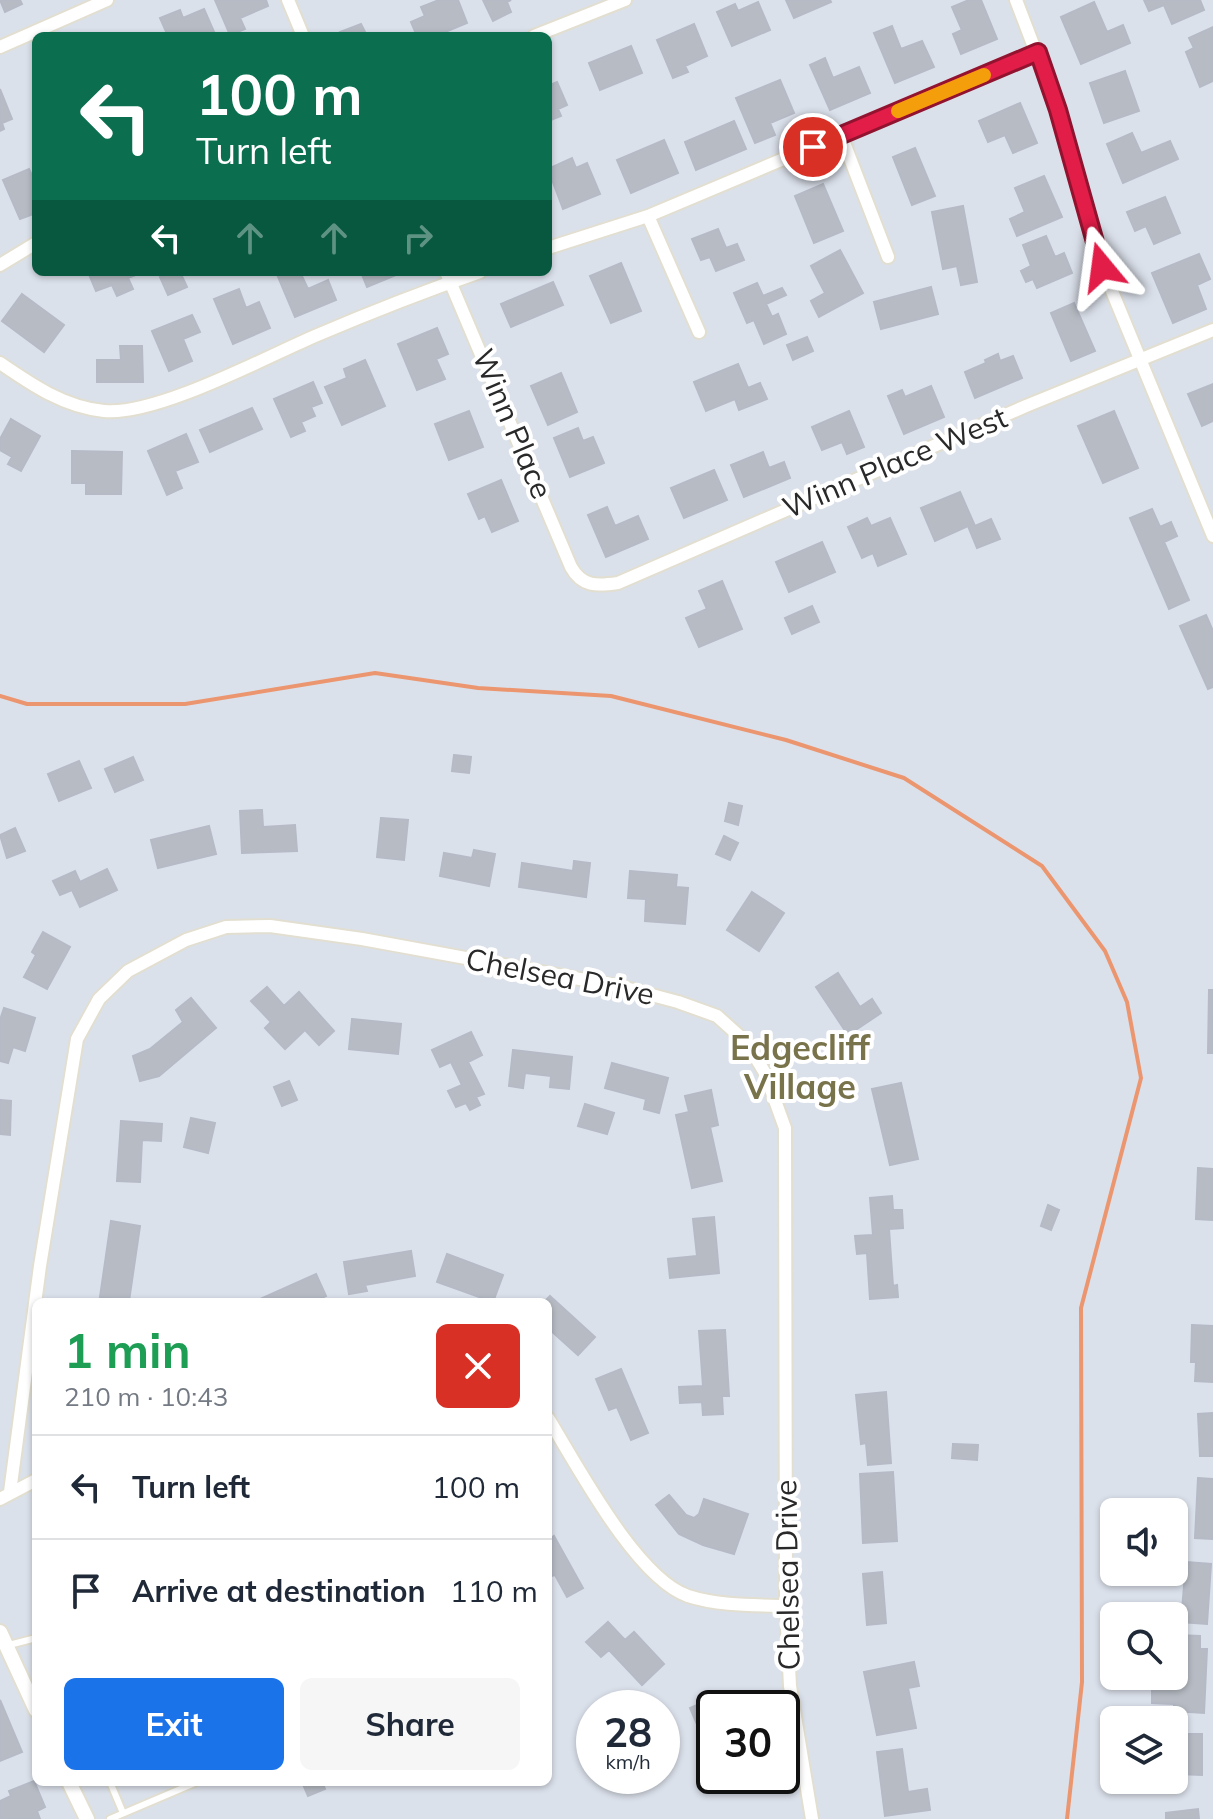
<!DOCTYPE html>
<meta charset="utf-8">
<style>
:root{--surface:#fff;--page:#f6f6f7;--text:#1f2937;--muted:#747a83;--line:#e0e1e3;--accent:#1a73e8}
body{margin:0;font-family:Mulish,sans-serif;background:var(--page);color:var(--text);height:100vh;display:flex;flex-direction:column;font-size:30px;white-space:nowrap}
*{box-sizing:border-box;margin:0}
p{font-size:26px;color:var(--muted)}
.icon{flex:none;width:44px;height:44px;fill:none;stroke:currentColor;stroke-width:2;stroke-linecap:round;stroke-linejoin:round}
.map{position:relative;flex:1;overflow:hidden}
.side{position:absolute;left:32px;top:1298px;width:520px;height:488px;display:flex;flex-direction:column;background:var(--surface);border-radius:12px;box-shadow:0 2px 6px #0004}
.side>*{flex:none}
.banner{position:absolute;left:32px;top:32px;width:520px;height:244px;border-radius:12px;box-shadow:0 2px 6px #0004;background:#0b6e4f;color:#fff;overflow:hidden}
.tools{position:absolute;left:1100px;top:1498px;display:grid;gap:16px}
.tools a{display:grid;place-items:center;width:88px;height:88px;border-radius:12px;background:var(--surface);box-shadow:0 2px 6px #0004;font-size:40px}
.speed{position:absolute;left:576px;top:1690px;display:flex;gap:16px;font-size:40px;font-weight:700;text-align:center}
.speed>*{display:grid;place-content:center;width:104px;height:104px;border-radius:50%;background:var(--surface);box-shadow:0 2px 6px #0004;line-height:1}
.speed small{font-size:20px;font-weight:400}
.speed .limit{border:4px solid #111;border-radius:12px;background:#fff;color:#111}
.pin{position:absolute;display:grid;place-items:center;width:68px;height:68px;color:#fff;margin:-34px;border:4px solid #fff;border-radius:50%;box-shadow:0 2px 8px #0007}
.me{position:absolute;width:88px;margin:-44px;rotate:344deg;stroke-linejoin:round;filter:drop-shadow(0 0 6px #0008)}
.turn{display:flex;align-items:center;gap:28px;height:168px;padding:0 32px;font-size:36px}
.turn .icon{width:104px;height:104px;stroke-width:2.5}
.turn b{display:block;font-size:56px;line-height:68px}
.lanes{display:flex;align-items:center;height:76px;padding:0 32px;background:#0003;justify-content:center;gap:40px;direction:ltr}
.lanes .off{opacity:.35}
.round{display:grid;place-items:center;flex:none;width:84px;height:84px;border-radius:12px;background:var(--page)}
.headline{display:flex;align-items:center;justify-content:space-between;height:136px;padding:0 32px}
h1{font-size:48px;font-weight:700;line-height:60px;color:#1e9e55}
.action{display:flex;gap:16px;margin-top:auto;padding:16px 32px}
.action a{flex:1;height:92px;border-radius:12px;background:var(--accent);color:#fff;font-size:32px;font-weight:700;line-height:92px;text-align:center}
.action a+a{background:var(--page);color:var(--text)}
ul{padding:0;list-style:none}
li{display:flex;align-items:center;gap:24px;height:104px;padding:0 32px;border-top:2px solid var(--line)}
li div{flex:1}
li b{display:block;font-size:30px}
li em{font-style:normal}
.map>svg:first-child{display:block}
</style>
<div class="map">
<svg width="1213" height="1819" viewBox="0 0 1213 1819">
<rect width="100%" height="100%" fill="#dbe1eb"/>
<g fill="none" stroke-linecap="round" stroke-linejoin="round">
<path stroke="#ec9670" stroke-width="4" d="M0,696L27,704H185L375,673L478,688L611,696L786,740L904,778L1042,866L1105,951L1127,1002L1141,1078L1081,1308L1082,1682L1067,1819"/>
</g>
<path fill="#b7bcc4" stroke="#b5bac6" stroke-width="2" d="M0,0H20L22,4L5,12Z
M215,0H266L268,6L240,18L245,29L230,35Z
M439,0H458L467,23L445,32L447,36H417L411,22L425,16L421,7Z
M483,0H511L507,2L511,12L493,21Z
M786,0H830L831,2L794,18Z
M969,0H981L997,39L961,54L953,34L962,30L952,7Z
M1144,0H1200L1204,10L1172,24L1164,5L1149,11Z
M758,2L770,30L732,46L717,12L735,4L738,11Z
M1094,2L1107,32L1123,25L1130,43L1081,64L1061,17Z
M204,9L215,34L168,36L160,18L180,10L183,18Z
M361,24L367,36H342L340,32Z
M694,24L707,56L685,66L688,72L673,78L657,40Z
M892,26L901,49L922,41L934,67L895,83L874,33Z
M1213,27V81L1200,87L1186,52L1194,48L1189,38Z
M631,46L642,73L600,90L589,63Z
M825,58L833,78L859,67L870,93L830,110L810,65Z
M1125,71L1139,111L1104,123L1090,83Z
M780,80L794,113L770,123L775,135L755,143L736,98Z
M557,82L567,105L558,109L561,116L548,121V86Z
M0,89L12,119L2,123L4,129L0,131Z
M1020,103L1037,143L1013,153L1005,135L988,142L979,121Z
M734,121L746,149L696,170L685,142Z
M1132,133L1141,153L1170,141L1178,159L1123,183L1107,144Z
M664,140L678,173L631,193L617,160Z
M915,148L935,196L912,205L893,157Z
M572,158L576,168L587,163L600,194L563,209L548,169Z
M29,169L36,184V213L20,219L3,180Z
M1044,176L1062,217L1017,236L1010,219L1025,212L1015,188Z
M823,184L843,231L814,243L795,196Z
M1165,197L1180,233L1154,244L1146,226L1135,231L1127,212Z
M963,206L977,282L961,285L957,266L943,269L932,212Z
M718,229L726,248L737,244L744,260L716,271L710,257L701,260L692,239Z
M1046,236L1055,257L1064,253L1072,273L1037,288L1033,279L1026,282L1021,271L1031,266L1023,245Z
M840,250L863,293L819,317L811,301L825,293L811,266Z
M1199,254L1210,279L1197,285L1206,309L1173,323L1152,273Z
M621,263L641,311L611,323L590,276Z
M88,272H138V274L128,278L133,289L117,296L112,285L96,291Z
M172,272H180L187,287L168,295L160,277Z
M276,272H300L308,289L328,280L336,300L295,317Z
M361,272H403L367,287Z
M553,282L563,305L511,327L501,304Z
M757,283L763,296L782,288L786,295L766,304L772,317L778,314L786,334L764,344L754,320L747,323L734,293Z
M931,287L938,314L881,329L874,302Z
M239,289L246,308L259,302L270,328L233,344L214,299Z
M22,294L64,325L44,352L2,321Z
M1074,303L1095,351L1071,361L1051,313Z
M192,315L200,332L183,339L192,361L169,371L152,331Z
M437,328L448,354L436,359L445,379L417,390L398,344Z
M807,337L813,351L793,360L787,345Z
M120,346H142L143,382H97V360H121Z
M998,354L1000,361L1013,356L1022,378L975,398L965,372L986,363L985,360Z
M365,360L385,406L342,425L325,387L347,378L344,369Z
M738,364L748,388L760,383L767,399L739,410L735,399L706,411L694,382Z
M561,373L577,412L548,425L531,386Z
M313,382L322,403L311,407L315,416L301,422L305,431L291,437L274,399Z
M1213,384V421L1202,426L1188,394Z
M931,386L944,417L904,434L888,396L902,390L905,397Z
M252,408L262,429L210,452L200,430Z
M469,411L483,447L449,460L435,424Z
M849,411L864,447L847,454L842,442L822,450L812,427Z
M1114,411L1138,468L1103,483L1078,426Z
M11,419L40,436L21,471L8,464L12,457L0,450V439Z
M578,428L583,441L593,437L604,463L570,477L554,438Z
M186,434L198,462L175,471L182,488L167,495L148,451Z
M72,451L122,452L121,494H86V483H72Z
M763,452L769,468L784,462L790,478L744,497L731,465Z
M714,470L727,500L684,518L671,488Z
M501,480L518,521L492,532L485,516L479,519L468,494Z
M960,492L975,526L991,519L1000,539L977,548L968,526L935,541L921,508Z
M607,507L615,526L638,516L648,539L606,557L588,515Z
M1152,509L1160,527L1171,522L1177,536L1164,542L1189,600L1169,609L1130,518Z
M867,518L871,526L890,518L906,554L878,566L873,553L862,558L848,527Z
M822,542L835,572L789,592L776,562Z
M722,581L742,629L699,647L686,618L707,609L699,591Z
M812,606L819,622L792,634L785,618Z
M1206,615L1213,631V687L1208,689L1180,626Z
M454,755L471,757L469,773L452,771Z
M133,757L143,780L115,792L105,769Z
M79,761L91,788L59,801L48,774Z
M729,803L742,806L738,825L725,821Z
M262,810L263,827L295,825L297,851L242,853L240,811Z
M381,818L408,820L404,860L377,857Z
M209,826L216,854L158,868L151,840Z
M15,828L25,851L7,858L0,835Z
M724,836L738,843L730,860L716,854Z
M474,850L495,854L489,886L440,876L444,853L472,858Z
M574,861L590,863L586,897L519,887L522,863L573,871Z
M107,869L117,890L80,907L72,890L60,895L53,881L75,871L80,882Z
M630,871L677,875L676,887L688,888L685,924L645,921L646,899L628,898Z
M752,892L784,913L759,951L727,930Z
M43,932L70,947L47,989L24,977L36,955L32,952Z
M838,973L860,1007L872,999L881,1013L848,1035L816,987Z
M267,987L284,1006L299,992L334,1031L319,1045L305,1030L285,1049L265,1028L271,1022L251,1001Z
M1209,990H1213V1053H1208Z
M191,998L216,1028L159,1076L140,1081L133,1056L150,1049L183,1022L176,1010Z
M4,1008L35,1018L25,1051L13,1047L8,1063L0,1061V1020Z
M352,1019L401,1024L398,1054L349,1049Z
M471,1032L482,1055L468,1062L484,1094L476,1097L480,1105L470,1110L466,1103L456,1107L448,1091L462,1085L451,1062L440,1067L432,1050Z
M513,1050L572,1057L569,1089L550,1087L551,1076L525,1073L523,1088L509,1086Z
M612,1063L668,1078L659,1113L644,1109L646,1099L605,1088Z
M289,1081L297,1100L282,1106L274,1087Z
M901,1083L918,1159L890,1165L872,1089Z
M711,1090L718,1125L710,1127L722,1181L692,1188L676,1115L689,1112L685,1096Z
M0,1100L11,1101L10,1135L0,1134Z
M585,1104L614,1113L607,1134L578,1126Z
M191,1118L215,1123L208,1153L184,1147Z
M121,1121L162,1124L161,1141L142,1140L140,1182L117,1181Z
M1198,1168L1213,1169V1220L1196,1219Z
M892,1196L893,1210H902L903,1228L889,1229L893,1286L897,1285L898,1297L870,1299L867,1253L857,1254L855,1236L873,1235L870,1198Z
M1048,1205L1059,1210L1051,1230L1041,1226Z
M714,1217L719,1273L670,1278L668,1259L697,1256L693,1219Z
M111,1221L140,1226L129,1301L100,1297Z
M411,1251L415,1276L365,1285L367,1291L349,1294L344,1262Z
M447,1254L503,1275L493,1302L437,1282Z
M316,1274L326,1296L313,1302H259L258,1300Z
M550,1296L595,1337L578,1355L548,1328V1302H544Z
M1192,1325L1213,1326V1382L1195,1381L1196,1362H1191Z
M725,1330L729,1396H722L723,1414L703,1415L702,1402L680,1403L679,1387L703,1386L699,1331Z
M621,1369L648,1433L631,1440L617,1407L609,1410L596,1379Z
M886,1392L891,1463L868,1465L866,1443L861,1444L856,1395Z
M1213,1413V1456H1200L1198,1414Z
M953,1444L978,1445L977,1460L952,1458Z
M893,1472L897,1541L863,1543L860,1474Z
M1198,1478L1213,1479V1539L1195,1538Z
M669,1495L686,1515L694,1518L699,1514L704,1499L748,1514L734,1554L703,1545L679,1534L656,1505Z
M554,1536L583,1588L567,1597L555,1575L548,1577V1540Z
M1186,1562L1211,1564L1207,1624L1181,1622Z
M882,1572L886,1623L867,1625L863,1574Z
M608,1622L625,1640L634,1632L664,1664L642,1685L609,1650L601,1657L586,1642Z
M1175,1635L1200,1636V1649H1207L1204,1713L1174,1711V1704L1152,1703V1688L1180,1689L1181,1679H1174L1175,1667H1183L1184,1645H1174Z
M914,1662L919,1686L908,1688L916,1728L877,1735L864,1672Z
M715,1697L720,1708H714V1756L711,1757L690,1708Z
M0,1700L22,1752L0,1761Z
M1174,1734H1202V1775L1178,1774Z
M902,1749L908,1792L927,1789L930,1810L885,1816L877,1752Z
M34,1781L45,1807L37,1811L40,1819H0V1801L11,1796L9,1791Z
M302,1782H322L325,1789L308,1796Z
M1198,1809L1199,1819H1166V1813Z"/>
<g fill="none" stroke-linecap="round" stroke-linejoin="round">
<g stroke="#e2dfd1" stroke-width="10">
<path id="service" d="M9,1645L36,1638
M110,1782L123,1813
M110,1819L197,1782"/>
</g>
<g stroke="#e2dfd1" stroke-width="16">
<path id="minor" d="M288,0L303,36
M1016,0L1058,110L1102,267L1213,536
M534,36L625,0
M0,47L107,0
M841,135L888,257
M648,216L699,332
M548,248L648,216L1038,52
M0,265L36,243
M446,272L571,567C582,587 597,586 618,583L1026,406L1213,330
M0,363C32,385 64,407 104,411C156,416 264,358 315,336C369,313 425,291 480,272
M548,1418C577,1465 636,1578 688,1596C719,1606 754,1605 786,1606
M10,1492L40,1266L77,1039L99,999L128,971L186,940L226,927L270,926L362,939L618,986L678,1002L717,1016L747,1043L765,1073L785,1128L786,1606L790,1686L812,1819
M0,1499L36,1480"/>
</g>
<g stroke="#e2dfd1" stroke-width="18">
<path id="tertiary" d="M0,1632L36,1710
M69,1782L87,1819"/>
</g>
<use href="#service" stroke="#fff" stroke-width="6"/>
<use href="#minor" stroke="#fff" stroke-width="12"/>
<use href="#tertiary" stroke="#fff" stroke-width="14"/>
</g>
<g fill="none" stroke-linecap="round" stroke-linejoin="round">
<g stroke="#92132f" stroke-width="20">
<path id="route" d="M813,147L1038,52L1058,110L1102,267"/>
</g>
<use href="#route" stroke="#e11d48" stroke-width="14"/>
<path stroke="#f59e0b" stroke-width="14" d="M898,111L984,75"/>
</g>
<g text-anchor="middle" stroke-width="8" stroke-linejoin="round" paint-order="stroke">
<g font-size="30" fill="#292929" stroke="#fff">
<text transform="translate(512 424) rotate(67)" y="10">Winn Place</text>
<text transform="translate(895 463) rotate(-23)" y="10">Winn Place West</text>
<text transform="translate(560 977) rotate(11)" y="10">Chelsea Drive</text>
<text transform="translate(788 1575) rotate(-91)" y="10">Chelsea Drive</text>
</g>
<g font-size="34" font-weight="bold" fill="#79734b" stroke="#fff">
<text x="800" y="1060">Edgecliff<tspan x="800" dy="39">Village</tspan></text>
</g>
</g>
</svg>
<div class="tools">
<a><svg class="icon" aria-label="sound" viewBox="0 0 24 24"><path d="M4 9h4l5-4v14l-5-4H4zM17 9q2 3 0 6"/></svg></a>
<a><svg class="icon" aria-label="search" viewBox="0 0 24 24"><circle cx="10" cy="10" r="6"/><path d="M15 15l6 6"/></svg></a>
<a><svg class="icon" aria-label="layers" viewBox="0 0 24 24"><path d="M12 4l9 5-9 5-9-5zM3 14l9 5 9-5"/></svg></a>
</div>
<div class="speed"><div>28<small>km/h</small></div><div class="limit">30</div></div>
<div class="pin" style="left:813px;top:147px;background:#d93025"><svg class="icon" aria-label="arrive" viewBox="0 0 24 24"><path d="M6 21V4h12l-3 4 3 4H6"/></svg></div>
<svg class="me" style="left:1102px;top:267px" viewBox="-20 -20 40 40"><path d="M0-17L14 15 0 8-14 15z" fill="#e11d48" stroke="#fff" stroke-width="4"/></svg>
<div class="banner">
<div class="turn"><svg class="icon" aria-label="left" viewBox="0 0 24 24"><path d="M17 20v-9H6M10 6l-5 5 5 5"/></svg><div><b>100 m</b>Turn left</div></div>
<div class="lanes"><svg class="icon" aria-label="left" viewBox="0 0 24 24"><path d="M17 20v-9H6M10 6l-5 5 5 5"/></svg><svg class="icon off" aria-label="ahead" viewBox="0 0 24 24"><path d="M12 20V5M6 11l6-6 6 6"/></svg><svg class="icon off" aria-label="ahead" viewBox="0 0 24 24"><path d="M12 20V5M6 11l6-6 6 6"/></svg><svg class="icon off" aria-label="right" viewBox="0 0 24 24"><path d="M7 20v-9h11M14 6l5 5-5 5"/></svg></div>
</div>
<section class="side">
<div class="headline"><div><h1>1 min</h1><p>210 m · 10:43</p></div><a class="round" style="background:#d93025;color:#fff"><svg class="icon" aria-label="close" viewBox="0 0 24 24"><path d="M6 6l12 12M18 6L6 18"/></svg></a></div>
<ul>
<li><svg class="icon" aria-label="left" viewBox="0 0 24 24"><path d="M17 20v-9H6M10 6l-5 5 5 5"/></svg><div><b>Turn left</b></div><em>100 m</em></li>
<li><svg class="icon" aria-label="arrive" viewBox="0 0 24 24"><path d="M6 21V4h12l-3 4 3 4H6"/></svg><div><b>Arrive at destination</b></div><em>110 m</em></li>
</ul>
<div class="action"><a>Exit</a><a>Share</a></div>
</section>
</div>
